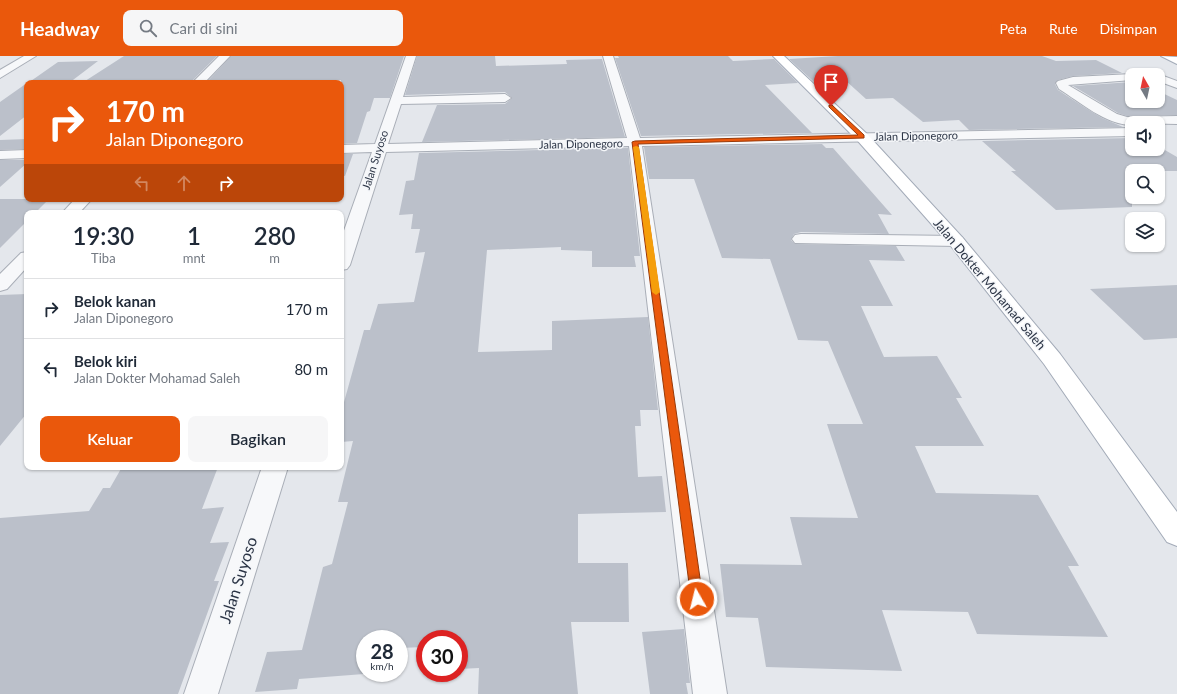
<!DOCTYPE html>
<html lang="id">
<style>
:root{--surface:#fff;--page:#f6f6f7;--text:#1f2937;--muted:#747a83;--line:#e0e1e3;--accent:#ea580c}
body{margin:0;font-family:Lato,sans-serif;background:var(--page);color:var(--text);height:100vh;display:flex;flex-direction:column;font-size:15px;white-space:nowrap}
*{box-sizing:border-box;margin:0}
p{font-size:13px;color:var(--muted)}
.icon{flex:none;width:22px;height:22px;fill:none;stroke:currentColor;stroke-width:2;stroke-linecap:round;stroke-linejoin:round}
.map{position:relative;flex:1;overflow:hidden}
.drawer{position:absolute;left:24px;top:154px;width:320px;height:260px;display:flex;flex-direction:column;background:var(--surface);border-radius:8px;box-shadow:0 1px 3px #0004}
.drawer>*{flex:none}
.hud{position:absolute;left:24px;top:24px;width:320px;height:122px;border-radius:8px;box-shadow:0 1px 3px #0004;background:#ea580c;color:#fff;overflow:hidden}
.needle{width:26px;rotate:351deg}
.fabs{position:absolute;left:1125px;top:12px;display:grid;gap:8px}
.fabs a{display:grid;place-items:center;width:40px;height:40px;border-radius:8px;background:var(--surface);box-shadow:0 1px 3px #0004;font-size:20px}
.speed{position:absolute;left:356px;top:574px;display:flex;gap:8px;font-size:20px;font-weight:700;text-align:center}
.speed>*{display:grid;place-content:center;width:52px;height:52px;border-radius:50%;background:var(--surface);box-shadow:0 1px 3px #0004;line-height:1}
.speed small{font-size:10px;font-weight:400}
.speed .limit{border:6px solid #d22;background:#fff;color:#111}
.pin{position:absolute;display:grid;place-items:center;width:34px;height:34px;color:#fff;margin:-41px -17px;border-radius:50% 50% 50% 0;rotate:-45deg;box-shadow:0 0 4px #0007}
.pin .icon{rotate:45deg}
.me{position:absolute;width:44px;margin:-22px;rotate:352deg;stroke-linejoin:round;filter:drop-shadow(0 0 3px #0008)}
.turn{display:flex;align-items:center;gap:14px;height:84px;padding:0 16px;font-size:18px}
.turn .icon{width:52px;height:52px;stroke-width:2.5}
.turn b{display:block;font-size:28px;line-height:34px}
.lanes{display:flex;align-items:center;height:38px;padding:0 16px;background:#0003;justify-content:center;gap:20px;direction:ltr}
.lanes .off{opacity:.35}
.eta{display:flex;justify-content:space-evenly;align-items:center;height:68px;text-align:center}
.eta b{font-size:24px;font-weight:600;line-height:28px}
.primary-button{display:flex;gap:8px;margin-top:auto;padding:8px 16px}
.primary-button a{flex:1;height:46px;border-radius:8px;background:var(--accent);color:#fff;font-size:16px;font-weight:600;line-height:46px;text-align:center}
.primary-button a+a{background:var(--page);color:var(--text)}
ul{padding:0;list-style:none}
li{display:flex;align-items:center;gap:12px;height:60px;padding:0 16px;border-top:1px solid var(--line)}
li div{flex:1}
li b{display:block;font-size:15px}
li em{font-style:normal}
header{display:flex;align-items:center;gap:24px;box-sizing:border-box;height:56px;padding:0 20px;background:var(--accent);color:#fff}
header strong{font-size:19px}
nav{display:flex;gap:22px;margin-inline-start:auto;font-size:14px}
.search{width:280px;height:36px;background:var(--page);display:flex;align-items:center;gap:10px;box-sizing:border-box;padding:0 14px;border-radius:8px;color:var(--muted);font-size:15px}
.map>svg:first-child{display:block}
</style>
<header>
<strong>Headway</strong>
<div class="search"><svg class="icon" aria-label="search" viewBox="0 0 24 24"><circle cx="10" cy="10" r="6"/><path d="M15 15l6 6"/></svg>Cari di sini</div>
<nav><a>Peta</a><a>Rute</a><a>Disimpan</a></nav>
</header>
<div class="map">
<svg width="1177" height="638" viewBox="0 0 1177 638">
<rect width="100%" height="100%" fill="#e4e7ec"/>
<path fill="#bbc0ca" d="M124,0H217L190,27H82Z
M231,0H404L390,42H374L370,55L367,56L357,87L341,88V24L297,27H206Z
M417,0H495L496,10L567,8L566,4L602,3L625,81L422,86L437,49L505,48L512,42L505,36L405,39Z
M618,0H728L733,5L774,3L798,27L765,29L812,77L641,80L615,2H619Z
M838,0H1042L1056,5L1096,4L1122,17L1073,20L1058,24L1055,28L1058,34L1084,51L1102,62L1123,71L969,74L959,64L923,66L893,42L866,43L845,24L814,26L789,3Z
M98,5L69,27H28L58,6Z
M1132,26V45H1158V35L1177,44V59L1127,60L1118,57L1073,30Z
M27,27V59L0,80V46Z
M1132,82V93H1158V90L1177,101V115H1132V151L1056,154L1011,115H1016L982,85Z
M27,83V93L0,94V84Z
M822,88L826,92H833L892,159L878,158L889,178L801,176L794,178L791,184L795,188L896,190L905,205L869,204L893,250H861L884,301L937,300L962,342H956L984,390H915L936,437L1038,439L1079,510H1068L1108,581L977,578L968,556L882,554L902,615L766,611L758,562L726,561L720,508L802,509L790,461L858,462L827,368H863L828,285L798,284L770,203L722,202L694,123H649L644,91Z
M628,92L640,200H634L636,211H592V195L561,194V191L487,194L478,296L552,294V265L648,261L658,354H640L641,370H635L638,421L662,420L666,456L578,458V507H628L629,566H571L578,638H478L479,612L459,613V583H425V591L399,592V583H365L364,618L299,623L297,633L255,636L267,596L302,594L323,511L332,508L348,446H338L353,385L341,386V357L364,274H370L378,248L414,246L425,196L415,197L420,173H411L413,158L399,159L406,125L414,124L419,97Z
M341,98H353L345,120L341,119Z
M0,104H27V107L0,131Z
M0,143H49L35,157H27V165L0,192Z
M1177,229V282L1144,284L1090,233Z
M27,238V357L0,390V239Z
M122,411H218L202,453L224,451L210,487L229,486L214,525H219L178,638H0V462L89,455L103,432H110Z
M684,573L690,627H686L688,638H650L642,576Z"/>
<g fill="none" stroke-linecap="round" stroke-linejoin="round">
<g stroke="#a9aeb7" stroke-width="2">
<path id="minor" d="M24,0H36L0,22V14Z
M219,0H230L204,27H192Z
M406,0H416L403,41L505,38L511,42L505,46L401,48L388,88L627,82L603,0H613L640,82L1132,72V80L642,90L727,638H693L629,90L386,96L350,209L347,213L341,214V183L372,96L341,97V89L375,88Z
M1132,18L1136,19H1132V24L1068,29L1117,58L1127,61L1177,60V68L1132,67V69C1106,69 1080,46 1059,33L1056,27L1058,25L1073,21Z
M1158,18L1177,25V32L1158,25V19H1154Z
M27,94V102L0,103V95Z
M75,143H92L79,157H62Z
M801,178L956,180L962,181L965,185L962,189L956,190L795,187L792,183L795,179Z
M27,196V211L7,233L0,235V218L21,197Z
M262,411H288L218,638H184Z"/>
</g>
<g stroke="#a3abb8" stroke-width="2">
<path id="major" d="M773,0H784L867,78L962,181L1060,298L1177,456V490L1167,486L1044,308L950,189L857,84Z
M1161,0L1177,1V8Z"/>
</g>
<use href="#minor" fill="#f7f8fa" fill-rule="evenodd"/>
<use href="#major" fill="#fff" fill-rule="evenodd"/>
</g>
<path fill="#ea580c" stroke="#983908" d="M829,49H832L864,79V82L638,88L703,543L701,547L697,548L693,547L691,543L632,86L635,85L858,79L829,51Z"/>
<path fill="#f59e0b" d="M636,90L639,91L660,236L656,239L652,236L633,91Z"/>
<g text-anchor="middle" stroke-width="3" stroke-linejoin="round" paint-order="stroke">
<g font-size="11" fill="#2b3445" stroke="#f4f6f9">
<text transform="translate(916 80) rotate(-1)" y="4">Jalan Diponegoro</text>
<text transform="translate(581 88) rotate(-1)" y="4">Jalan Diponegoro</text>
<text transform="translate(375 104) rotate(-72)" y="4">Jalan Suyoso</text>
</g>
<g font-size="13" fill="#2b3445" stroke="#f4f6f9">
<text transform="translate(990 228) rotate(50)" y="5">Jalan Dokter Mohamad Saleh</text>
</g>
<g font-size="16" fill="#2b3445" stroke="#f4f6f9">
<text transform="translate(238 524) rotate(-72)" y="6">Jalan Suyoso</text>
</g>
</g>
</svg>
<div class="fabs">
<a><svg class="needle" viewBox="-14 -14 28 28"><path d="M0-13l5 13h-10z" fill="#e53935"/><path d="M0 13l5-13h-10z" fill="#747a83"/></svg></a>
<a><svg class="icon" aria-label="sound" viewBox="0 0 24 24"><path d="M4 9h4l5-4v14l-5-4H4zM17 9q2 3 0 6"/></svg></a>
<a><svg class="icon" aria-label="search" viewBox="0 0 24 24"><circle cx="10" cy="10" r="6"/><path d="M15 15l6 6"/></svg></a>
<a><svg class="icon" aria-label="layers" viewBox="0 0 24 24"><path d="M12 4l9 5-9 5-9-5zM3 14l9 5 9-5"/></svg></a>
</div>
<div class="speed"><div>28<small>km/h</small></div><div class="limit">30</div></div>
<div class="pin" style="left:831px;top:50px;background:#d93025"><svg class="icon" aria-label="arrive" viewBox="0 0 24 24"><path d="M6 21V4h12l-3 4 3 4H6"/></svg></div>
<svg class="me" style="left:697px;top:543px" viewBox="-20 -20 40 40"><circle r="17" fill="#ea580c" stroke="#fff" stroke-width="3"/><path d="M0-11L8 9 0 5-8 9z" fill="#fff"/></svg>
<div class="hud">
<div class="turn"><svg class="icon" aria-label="right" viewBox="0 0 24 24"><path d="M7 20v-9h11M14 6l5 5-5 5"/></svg><div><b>170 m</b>Jalan Diponegoro</div></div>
<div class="lanes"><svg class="icon off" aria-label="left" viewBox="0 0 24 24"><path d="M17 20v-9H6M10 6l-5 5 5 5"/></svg><svg class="icon off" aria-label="ahead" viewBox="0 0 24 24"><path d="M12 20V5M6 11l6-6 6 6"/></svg><svg class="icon" aria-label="right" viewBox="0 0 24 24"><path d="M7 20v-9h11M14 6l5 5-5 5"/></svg></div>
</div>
<section class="drawer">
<div class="eta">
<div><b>19:30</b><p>Tiba</p></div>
<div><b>1</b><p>mnt</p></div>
<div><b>280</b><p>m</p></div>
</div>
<ul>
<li><svg class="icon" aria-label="right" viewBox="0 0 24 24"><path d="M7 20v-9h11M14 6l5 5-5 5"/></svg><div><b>Belok kanan</b><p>Jalan Diponegoro</p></div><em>170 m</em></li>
<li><svg class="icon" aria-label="left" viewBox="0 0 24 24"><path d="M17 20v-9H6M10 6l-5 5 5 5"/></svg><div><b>Belok kiri</b><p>Jalan Dokter Mohamad Saleh</p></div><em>80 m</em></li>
</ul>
<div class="primary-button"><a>Keluar</a><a>Bagikan</a></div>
</section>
</div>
